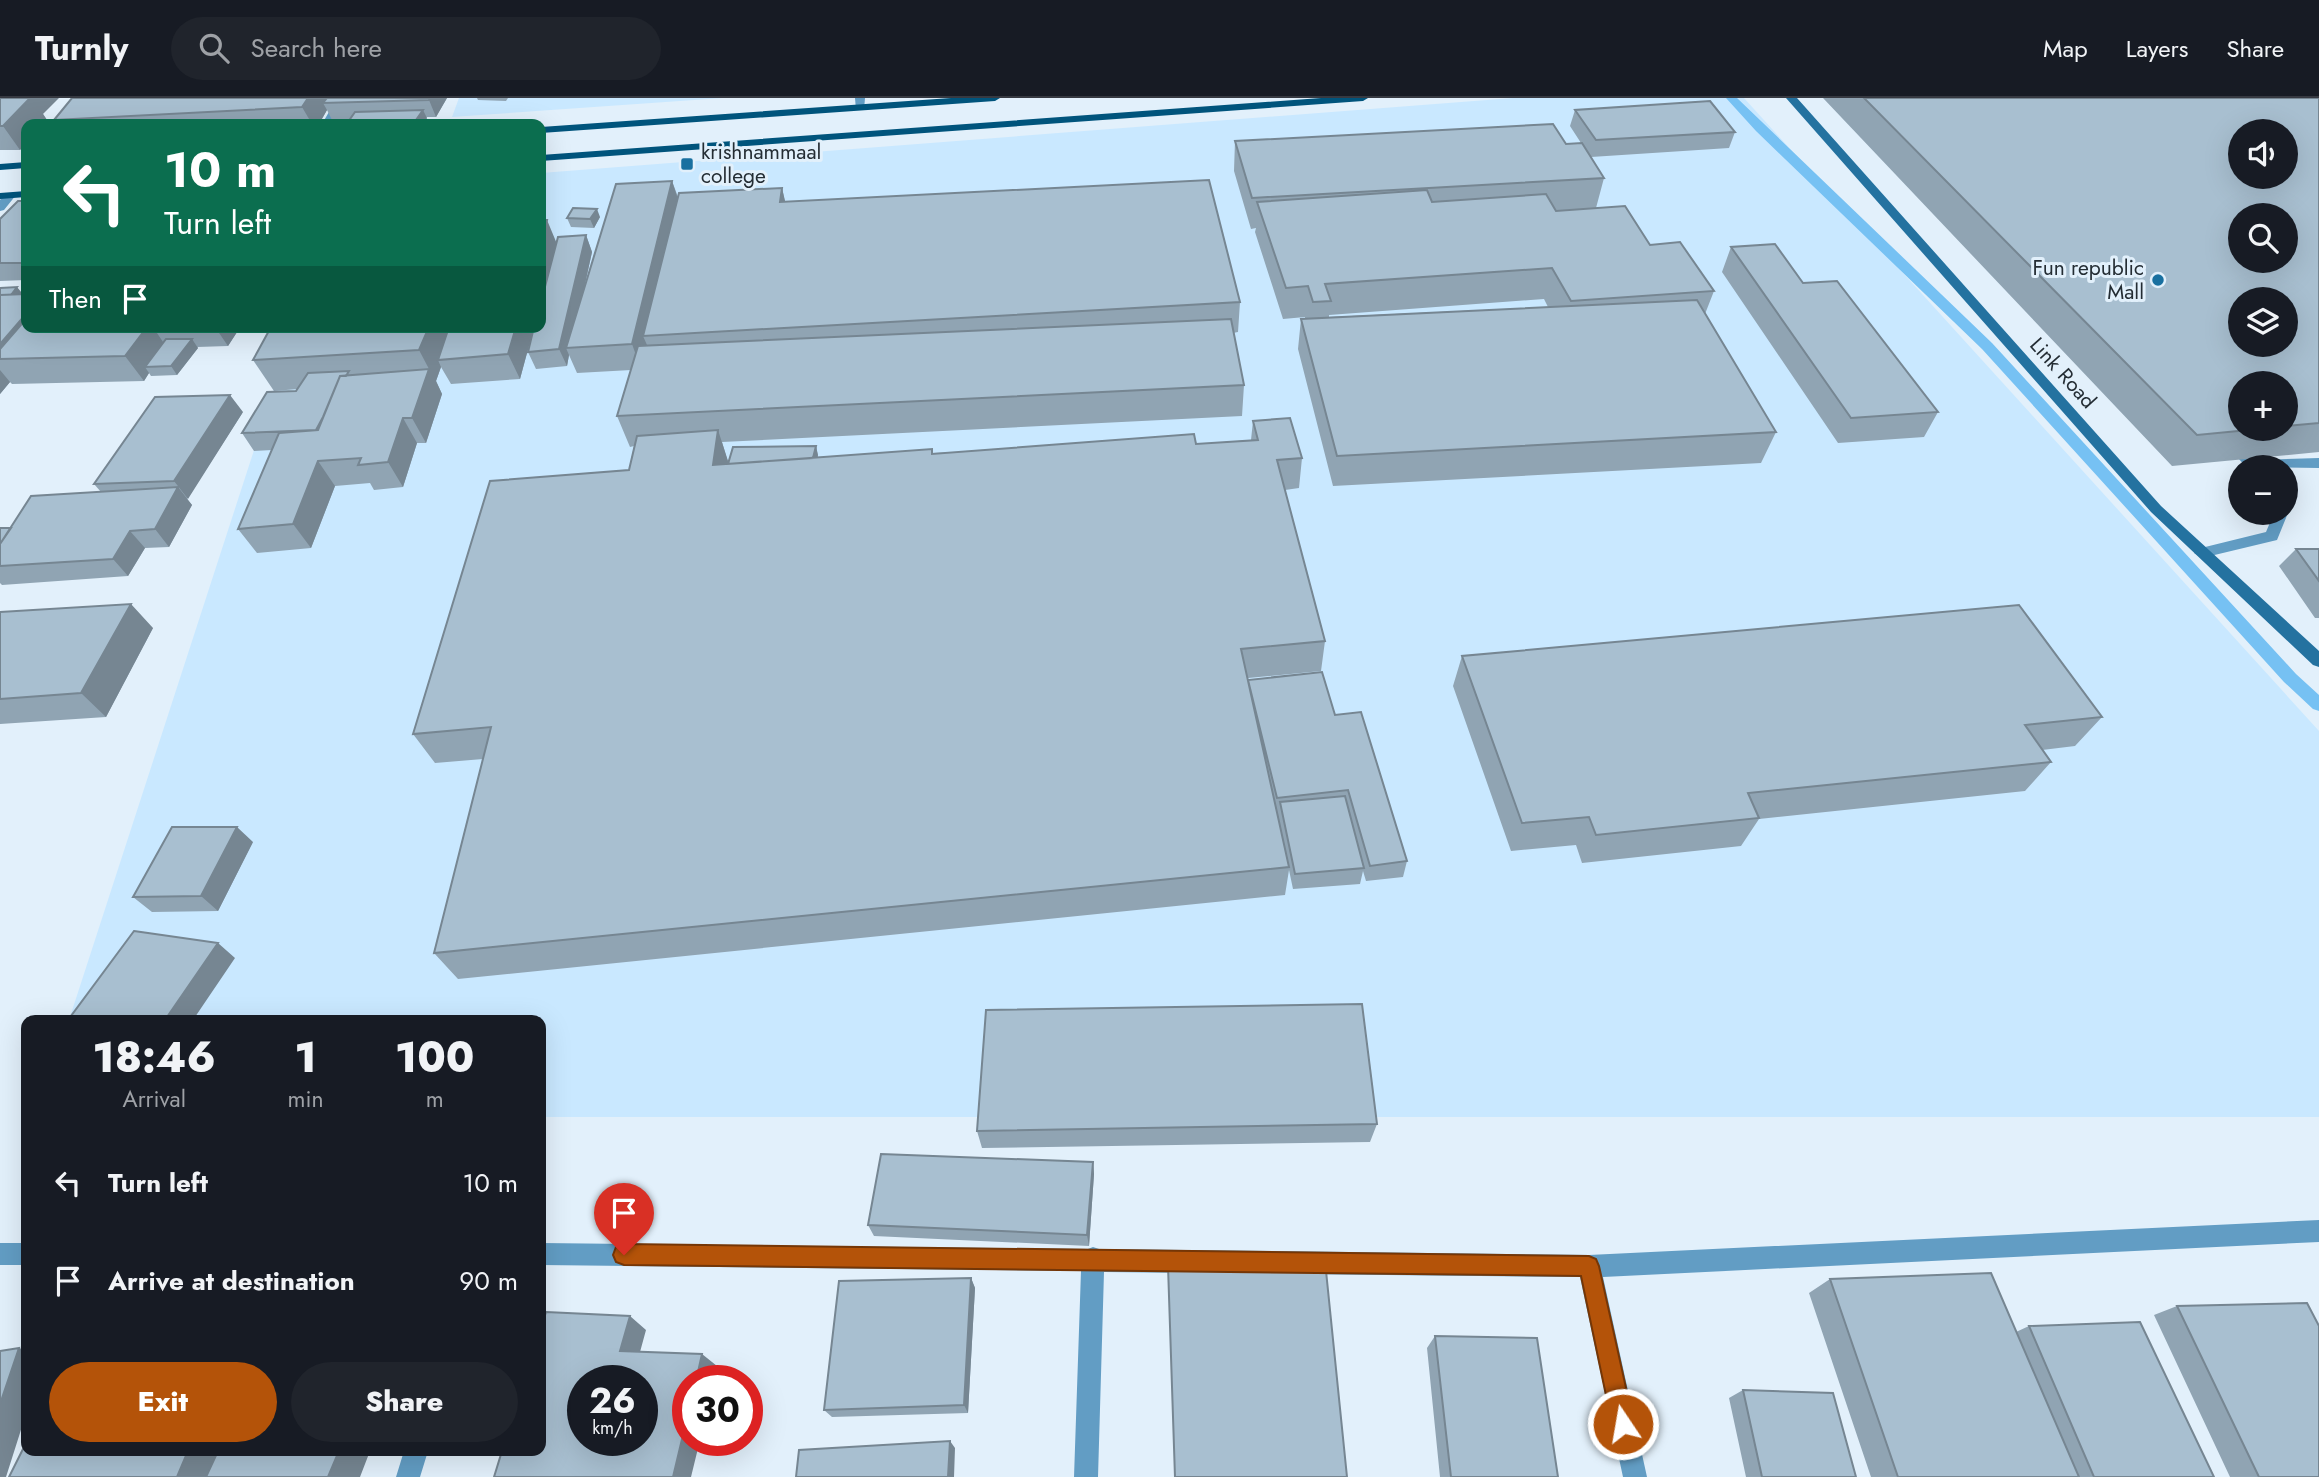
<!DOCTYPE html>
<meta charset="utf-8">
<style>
:root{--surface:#171b24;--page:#20242c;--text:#f1f3f6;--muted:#9ea1a6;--line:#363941;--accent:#b45309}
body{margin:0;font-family:Jost,sans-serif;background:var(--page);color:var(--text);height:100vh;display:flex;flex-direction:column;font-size:26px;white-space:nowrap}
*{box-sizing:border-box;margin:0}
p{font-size:23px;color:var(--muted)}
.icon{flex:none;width:38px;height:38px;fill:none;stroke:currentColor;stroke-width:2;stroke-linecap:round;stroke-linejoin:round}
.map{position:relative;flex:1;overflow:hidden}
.details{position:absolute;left:21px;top:917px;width:525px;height:441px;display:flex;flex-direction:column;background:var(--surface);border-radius:14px;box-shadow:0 7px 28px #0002}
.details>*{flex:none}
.guide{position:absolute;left:21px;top:21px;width:525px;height:214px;border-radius:14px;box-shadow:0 7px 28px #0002;background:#0b6e4f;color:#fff;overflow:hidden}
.tools{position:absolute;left:2228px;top:21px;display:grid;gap:14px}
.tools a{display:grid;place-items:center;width:70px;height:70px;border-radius:50%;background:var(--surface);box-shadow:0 7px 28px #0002;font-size:35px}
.speed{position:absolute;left:567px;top:1267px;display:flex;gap:14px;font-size:35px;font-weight:700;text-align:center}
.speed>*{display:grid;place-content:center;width:91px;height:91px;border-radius:50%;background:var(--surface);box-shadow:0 7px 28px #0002;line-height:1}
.speed small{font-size:18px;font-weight:400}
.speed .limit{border:10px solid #d22;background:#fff;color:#111}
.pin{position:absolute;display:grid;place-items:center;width:60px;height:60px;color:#fff;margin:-72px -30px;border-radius:50% 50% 50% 0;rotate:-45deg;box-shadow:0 0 7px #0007}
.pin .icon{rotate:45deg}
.me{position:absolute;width:77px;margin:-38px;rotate:348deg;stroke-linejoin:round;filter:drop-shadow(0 0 5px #0008)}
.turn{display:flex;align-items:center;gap:24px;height:147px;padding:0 28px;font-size:32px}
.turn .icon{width:91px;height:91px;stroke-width:2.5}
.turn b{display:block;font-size:49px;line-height:60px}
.then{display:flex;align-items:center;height:66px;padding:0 28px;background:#0003;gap:14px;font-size:26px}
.eta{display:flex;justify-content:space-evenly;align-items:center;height:119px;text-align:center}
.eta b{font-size:42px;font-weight:800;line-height:49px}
.action{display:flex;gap:14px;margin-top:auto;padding:14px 28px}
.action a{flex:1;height:80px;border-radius:42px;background:var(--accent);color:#fff;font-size:28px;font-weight:800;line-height:80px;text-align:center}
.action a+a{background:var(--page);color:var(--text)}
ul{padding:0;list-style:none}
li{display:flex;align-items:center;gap:21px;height:98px;padding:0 28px}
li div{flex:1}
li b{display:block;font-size:26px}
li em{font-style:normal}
header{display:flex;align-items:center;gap:42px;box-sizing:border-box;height:98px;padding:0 35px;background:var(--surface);border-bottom:2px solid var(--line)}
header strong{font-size:33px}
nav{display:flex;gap:38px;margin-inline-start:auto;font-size:24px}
.search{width:490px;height:63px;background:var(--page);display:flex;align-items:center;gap:18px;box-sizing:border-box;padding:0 24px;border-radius:38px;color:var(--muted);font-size:26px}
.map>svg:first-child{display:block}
</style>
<header>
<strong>Turnly</strong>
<div class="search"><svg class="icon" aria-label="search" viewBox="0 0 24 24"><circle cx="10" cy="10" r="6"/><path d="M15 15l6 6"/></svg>Search here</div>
<nav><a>Map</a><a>Layers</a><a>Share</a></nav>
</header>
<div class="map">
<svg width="2319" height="1379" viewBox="0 0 2319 1379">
<rect width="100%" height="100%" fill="#e2f0fb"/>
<path fill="#c9e8ff" d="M459,0H723L452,19Z
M1513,0H1744L2319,633V1019H541V922H69L294,229H541V75Z"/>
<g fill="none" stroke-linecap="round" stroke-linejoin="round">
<path fill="#76c1f3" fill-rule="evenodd" d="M1726,0H1737L1992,245L2296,576L2319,597V613L2313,611L2284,584L1982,251L1756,33Z"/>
<path fill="#629dc4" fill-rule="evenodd" d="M855,0H865L864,12H856Z
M2231,340L2236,341L2256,362L2319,360V370L2246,369L2224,344Z
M2286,412L2288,415L2277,442L2202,460L2194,455L2197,451L2266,434L2274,415H2286Z"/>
<path fill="#629dc4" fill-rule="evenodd" d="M337,0H347L332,26H322Z
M6,95L16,97L4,112L0,113V102Z
M2319,1122V1144L1603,1179L1647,1379H1623L1580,1179L1104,1174L1098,1379H1074L1081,1173L541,1167V1145L1088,1151L1093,1149L1099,1151L1589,1157Z
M0,1145H26V1167H0Z
M404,1353H428L420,1379H396Z"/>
<path fill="#2472a0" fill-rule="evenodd" d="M1786,0H1797L2161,408L2319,553V569L2313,567L2151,414Z"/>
<path fill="#00547c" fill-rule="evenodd" d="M951,0H1000L995,3L541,35V29Z
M1321,0H1368L1363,3L541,63V57Z
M26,64V70L0,72V66Z
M26,93V99L0,101V95Z"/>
</g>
<path fill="#90a4b3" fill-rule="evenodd" d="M0,0L43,16L47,22L43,26H26V45L20,52H0Z
M72,0H447L436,19H426L427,20L423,26H350L348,24L350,21L332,22L327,12L319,26H57L54,22Z
M477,0H508L506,3L478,2Z
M1823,0H2319V354L2172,368ZM2286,285V331H2240Z
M1575,12L1735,34L1729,50L1591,59L1604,80L1596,110L1650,147L1714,193L1705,216L1776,334L1761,365L1333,388L1298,251L1301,221L1305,220V219L1283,221L1255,134L1256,130L1251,131L1234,73L1235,43L1566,46L1581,45L1570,28ZM1544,201L1548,209L1329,219V217Z
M672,83L678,99L782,90L785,104L1240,204L1238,234L1233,235L1244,287L1242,318L722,344L728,364L816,348L818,359L1196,346L1251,342L1253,323L1302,360L1299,390L1285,392L1325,543L1321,573L1248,580V583L1335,617L1407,763L1403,779L1366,783L1363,773L1360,786L1293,791L1289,772L1285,797L458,881L434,855L483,661L435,665L413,636L629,372L634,348L630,349L617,318L631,272L577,275L569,257L567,268L536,271L528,254L556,144L586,137L592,154L584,191Z
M26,103V182L0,183V121Z
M600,119L594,130L571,129L567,120Z
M1731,149L1803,185L1938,314L1924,339L1838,345L1722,174Z
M0,190L26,229H238L239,231L228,248L197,249L198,250L177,277L151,278L149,275L144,283L12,286L10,284L0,296Z
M534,229L520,281L451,286L441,269L436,283L442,296L426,345H417L403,389L374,392L370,385L335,388L311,450L257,455L238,431L272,352L254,353L242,335L298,291L274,293L253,262Z
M243,314L187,401L192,407L169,449L145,450L128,478L2,487L0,485V430H11L101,394L94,386Z
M2296,451H2319V520H2315L2279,468Z
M0,514L153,530L106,619L0,626Z
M1462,558L2102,619L2075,648L2042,652L2051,664L2025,693L1759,721L1741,748L1582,765L1576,747L1511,753L1453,588Z
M253,744L218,813L152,814L133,799Z
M1377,1026L1370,1044L982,1050L977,1033Z
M1093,1064L1094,1076L1089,1148L874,1138L868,1127Z
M1168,1168L1347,1379H1175Z
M971,1180L975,1190L968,1315L832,1319L824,1312Z
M1830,1181L2016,1234L2029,1228L2214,1379H1871L1809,1195Z
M2177,1208L2319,1379H2230L2154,1217Z
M1435,1238L1558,1379H1440L1427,1250Z
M1743,1292L1856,1379H1746L1729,1300Z"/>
<path fill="#768692" d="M22,0H59L43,16L47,22L43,26H26V45L20,52L3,28Z
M308,0H334L323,5L327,12L319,26H312L302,9Z
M430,0H447L436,19L429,2Z
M423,12L427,20L423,26H418L416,22Z
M541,78L545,87L541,94Z
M672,83L680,107L643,238L647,247L641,271L632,246Z
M782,90L789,120L780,104Z
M597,111L600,119L594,130L590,121Z
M547,122L557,146L541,206V145Z
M586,137L592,154L571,250H566L569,257L567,268L559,251Z
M17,189L26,200H9Z
M26,216V229L0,261V246Z
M147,229H153L167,250L145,269L149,275L144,283L125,258Z
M215,229H238L239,231L228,248Z
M429,229H457L438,262L441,269L436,283L442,296L426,345L412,320L429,271L419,252Z
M516,229H534L520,281L508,256Z
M192,241L198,250L177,277L171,268Z
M0,272L10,284L0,296Z
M230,297L243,314L188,401L174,383Z
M403,320L417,345L403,389L388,364Z
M718,332L728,363L727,376L713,367Z
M816,348L818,357L811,385L809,376Z
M318,363L335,388L311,450L293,426Z
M178,389L192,407L169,449L155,431Z
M130,433L145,450L128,478L113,461Z
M131,506L153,530L106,619L81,595Z
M237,729L253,744L218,813L201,798Z
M218,845L235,860L193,922H165Z
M1093,1064L1094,1076L1089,1148L1087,1137Z
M971,1180L975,1190L968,1315L964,1307Z
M630,1218L646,1232L637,1265L620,1253Z
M19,1250L26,1252V1316L6,1379H0V1306Z
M702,1256L717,1268L713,1283H696Z
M688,1316V1342H700L691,1379H673Z
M950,1343L955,1350L954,1379H948Z
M188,1353H225L214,1379H177Z
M339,1353H370L360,1379H328Z"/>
<path fill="#a8bfd0" stroke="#768692" stroke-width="2" fill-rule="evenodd" d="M0,0H30L3,28H0Z
M72,0H308L302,9L54,22Z
M327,0H430L429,2L323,5Z
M1864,0H2319V325L2286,328V285H2240V331H2259L2197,337ZM2240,33H2286V79H2240ZM2240,117H2286V163H2240ZM2240,201H2286V247H2240Z
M1710,3L1735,34L1596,42L1575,12Z
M423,12L416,22L348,24L355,14Z
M1553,26L1566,46L1582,45L1604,80L1252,100L1235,43Z
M1209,82L1240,204L643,238L679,95L782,90L780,104Z
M672,83L632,246L566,250L616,86Z
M1427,92L1432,104L1546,96L1556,113L1625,108L1650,147L1680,144L1714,193L1571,203L1552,170L1325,186L1331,203L1313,204L1308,188L1286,190L1257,104Z
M18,103H26V165H0V121Z
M573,110L597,111L590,121L567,120Z
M541,122H547L541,145Z
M586,137L559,251L528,254L534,229H541V204L558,139Z
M1775,146L1803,185L1837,183L1938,314L1851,320L1731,149Z
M17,189L11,197H0V190Z
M26,196V216L0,246V197Z
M1697,202L1776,334L1337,358L1301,221Z
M26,221V229H147L125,258L0,261V251Z
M1231,221L1244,287L617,318L638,248Z
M271,229H429L419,252L253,262Z
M449,229H516L508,256L438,262Z
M166,241H192L171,268L145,269Z
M429,271L412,320H403L388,364L358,367L361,360L318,363L293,426L238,431L279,335L318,332L340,278Z
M349,273L346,278H340L323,319L316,332L242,335L267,294L296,293L308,275Z
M230,297L174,383L94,386L155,299Z
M1290,320L1302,360L1277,362L1325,543L1241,551L1289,769L434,855L491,629L413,636L490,383L629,372L637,338L718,332L713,367L932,351V356L1194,336L1196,346L1258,342L1253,323Z
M816,348L813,360L728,366L733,349Z
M178,389L155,431L130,433L113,461L0,468V446L31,398Z
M0,430H11L0,446Z
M2296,451H2319V483Z
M131,506L81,595L0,601V514Z
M2019,507L2102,619L2025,627L2051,664L1748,695L1759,720L1596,737L1589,719L1522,725L1462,558Z
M1322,574L1335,617L1361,614L1407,763L1370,768L1348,692L1277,700L1248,582Z
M1345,698L1364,770L1295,776L1280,704Z
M172,729H237L201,798L133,799Z
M134,833L218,845L165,922H68Z
M1362,906L1377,1026L977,1033L986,912Z
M881,1056L1093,1064L1087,1137L868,1127Z
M1325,1163L1347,1379H1175L1168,1168Z
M1991,1175L2079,1379H1898L1830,1181Z
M971,1180L964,1307L824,1312L839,1183Z
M2307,1205L2319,1228V1379H2259L2177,1208Z
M546,1214L630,1218L620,1253L702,1256L696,1283H688V1316L673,1379H494L502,1353H541V1230ZM583,1283H642V1342H583Z
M2140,1224L2214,1379H2094L2029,1228Z
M1435,1238L1537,1240L1558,1379H1451Z
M19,1250L0,1306V1253Z
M1743,1292L1833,1295L1856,1379H1762Z
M950,1343L948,1379H796L799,1352Z
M26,1345V1353H188L177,1379H9Z
M218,1353H339L328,1379H206Z"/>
<path fill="#b45309" stroke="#753606" stroke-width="2" d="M624,1146L1589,1158L1596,1161L1599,1168L1634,1326L1631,1334L1623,1337L1616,1334L1612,1326L1581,1178L624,1167L616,1164L613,1157L616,1149Z"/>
<g fill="#1970a0" stroke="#e2f0fb" stroke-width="2.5">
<rect x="680" y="59" width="14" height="14" rx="3.5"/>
<circle cx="2158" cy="182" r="7"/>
</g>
<g text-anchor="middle" stroke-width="6" stroke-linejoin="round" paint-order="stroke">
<g font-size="21" fill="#242d34" stroke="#e2f0fb" text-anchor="start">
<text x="701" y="61">krishnammaal<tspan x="701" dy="24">college</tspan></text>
<text x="2144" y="177" text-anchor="end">Fun republic<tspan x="2144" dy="24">Mall</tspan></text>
</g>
<g font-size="21" fill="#242d34" stroke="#e2f0fb">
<text transform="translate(2063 275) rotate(48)" y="7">Link Road</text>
</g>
</g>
</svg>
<div class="tools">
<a><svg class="icon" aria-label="sound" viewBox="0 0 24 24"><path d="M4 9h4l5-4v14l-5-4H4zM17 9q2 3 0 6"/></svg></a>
<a><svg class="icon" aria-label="search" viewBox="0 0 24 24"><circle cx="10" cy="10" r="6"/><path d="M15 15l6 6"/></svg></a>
<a><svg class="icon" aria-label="layers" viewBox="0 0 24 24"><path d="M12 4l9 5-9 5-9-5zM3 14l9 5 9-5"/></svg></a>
<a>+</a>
<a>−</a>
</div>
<div class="speed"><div>26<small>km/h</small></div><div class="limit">30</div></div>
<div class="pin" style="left:624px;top:1157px;background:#d93025"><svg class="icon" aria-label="arrive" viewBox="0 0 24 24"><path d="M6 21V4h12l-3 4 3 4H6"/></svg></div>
<svg class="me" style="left:1623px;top:1326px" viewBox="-20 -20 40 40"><circle r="17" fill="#b45309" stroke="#fff" stroke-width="3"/><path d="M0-11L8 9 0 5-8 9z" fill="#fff"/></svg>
<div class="guide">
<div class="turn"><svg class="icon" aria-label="left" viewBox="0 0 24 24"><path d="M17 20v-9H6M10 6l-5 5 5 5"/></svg><div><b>10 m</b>Turn left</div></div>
<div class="then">Then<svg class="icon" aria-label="arrive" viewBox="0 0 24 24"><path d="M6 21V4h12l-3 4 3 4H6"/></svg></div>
</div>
<section class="details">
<div class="eta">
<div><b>18:46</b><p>Arrival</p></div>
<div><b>1</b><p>min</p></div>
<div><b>100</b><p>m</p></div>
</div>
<ul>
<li><svg class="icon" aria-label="left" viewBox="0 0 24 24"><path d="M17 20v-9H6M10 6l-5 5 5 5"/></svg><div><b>Turn left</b></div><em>10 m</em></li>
<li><svg class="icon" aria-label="arrive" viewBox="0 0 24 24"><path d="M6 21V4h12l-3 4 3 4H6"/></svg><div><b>Arrive at destination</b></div><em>90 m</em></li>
</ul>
<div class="action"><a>Exit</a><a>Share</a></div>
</section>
</div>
